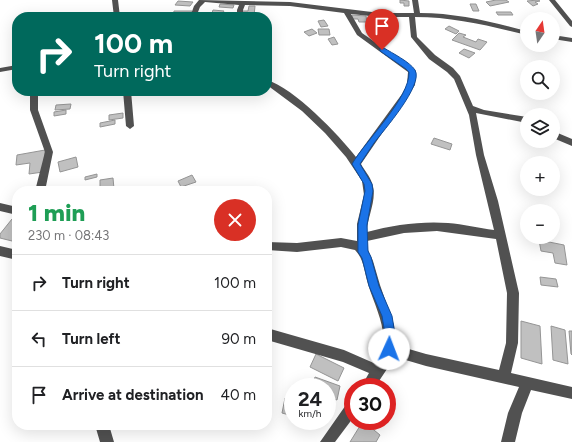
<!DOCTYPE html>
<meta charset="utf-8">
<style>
:root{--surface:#fff;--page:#f6f6f6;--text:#202124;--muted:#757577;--line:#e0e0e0}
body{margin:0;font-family:Figtree,sans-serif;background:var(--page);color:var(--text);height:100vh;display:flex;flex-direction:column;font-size:15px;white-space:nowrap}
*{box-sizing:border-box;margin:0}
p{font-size:13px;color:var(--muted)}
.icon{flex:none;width:22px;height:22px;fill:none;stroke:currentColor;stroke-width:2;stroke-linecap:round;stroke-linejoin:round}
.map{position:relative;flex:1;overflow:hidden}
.sheet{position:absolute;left:12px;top:186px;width:260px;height:244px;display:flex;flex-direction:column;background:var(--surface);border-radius:16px;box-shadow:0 4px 16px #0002}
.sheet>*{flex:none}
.banner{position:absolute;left:12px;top:12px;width:260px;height:84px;border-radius:16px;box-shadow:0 4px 16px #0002;background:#00695c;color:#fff;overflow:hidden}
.needle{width:26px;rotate:13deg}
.buttons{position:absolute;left:520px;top:12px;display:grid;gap:8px}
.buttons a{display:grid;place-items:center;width:40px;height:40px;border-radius:50%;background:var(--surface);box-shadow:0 4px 16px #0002;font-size:20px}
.speed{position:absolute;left:284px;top:378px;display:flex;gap:8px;font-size:20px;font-weight:700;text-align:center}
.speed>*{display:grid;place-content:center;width:52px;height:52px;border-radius:50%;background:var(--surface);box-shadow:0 4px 16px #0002;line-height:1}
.speed small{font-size:10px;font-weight:400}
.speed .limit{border:6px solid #d22;background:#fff;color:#111}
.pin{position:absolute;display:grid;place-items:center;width:34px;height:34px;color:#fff;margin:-41px -17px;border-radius:50% 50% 50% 0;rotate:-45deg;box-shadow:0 0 4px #0007}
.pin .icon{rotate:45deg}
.me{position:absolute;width:44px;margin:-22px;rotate:2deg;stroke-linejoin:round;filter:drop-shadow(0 0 3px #0008)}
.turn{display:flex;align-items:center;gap:14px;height:84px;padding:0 16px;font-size:18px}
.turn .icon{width:52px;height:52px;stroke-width:2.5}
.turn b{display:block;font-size:28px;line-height:34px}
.round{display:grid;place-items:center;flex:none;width:42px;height:42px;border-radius:21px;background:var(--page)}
.head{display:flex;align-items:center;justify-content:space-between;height:68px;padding:0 16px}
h1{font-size:24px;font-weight:800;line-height:30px;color:#1e9e55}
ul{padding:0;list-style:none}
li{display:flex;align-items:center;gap:12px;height:56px;padding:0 16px;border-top:1px solid var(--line)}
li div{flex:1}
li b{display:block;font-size:15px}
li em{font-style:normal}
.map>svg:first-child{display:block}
</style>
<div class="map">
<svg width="572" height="442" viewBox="0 0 572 442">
<rect width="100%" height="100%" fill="#fff"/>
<path fill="#c0c0c0" stroke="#959595" d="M400,0L409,1V6H404V3H400Z
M496,0H506L509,2L490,6L486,2Z
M538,0L540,1L535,2L538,4L533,6L527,1Z
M178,1L193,2L190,6L175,5Z
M220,4L234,5L233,8L219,7Z
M470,4H476L479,11H473Z
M249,6H255L254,16L241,15L242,11H248Z
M213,10L224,11L222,14L212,13Z
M174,11H192L191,17H173Z
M496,12H511L513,15H498Z
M352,15L366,16L367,22H359L358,19H352Z
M324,20L328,26L321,27L318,21Z
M449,26L459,31L456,34L445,29Z
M312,29L317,33L309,36L304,32Z
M318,29H329L330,35H319Z
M375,29H390L391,33H377Z
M459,33L466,35L463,37L476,42L478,39L487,42L480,50L452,40Z
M334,37L338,44L332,45L328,39Z
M464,49L475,53L469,58L459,53Z
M71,104L70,109L55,110L56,105Z
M66,110V114L54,116V112Z
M123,113V118L109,120V115Z
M115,120V124L100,127V123Z
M434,138L452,144L450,150L431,144Z
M45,150L43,172L29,174L30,163L16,165L17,155Z
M76,157L78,167L60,172L58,162Z
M97,174V177L85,180V177Z
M192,175L196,182L181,187L178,181Z
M113,178L114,189L100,191V180Z
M12,219L17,220V235L12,241L0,238V234Z
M539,240L564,245L567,265L555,263L553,253L541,251Z
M540,277L556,279L558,287L541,285Z
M521,321L540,326L542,364L521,358Z
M551,326L565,330L568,364L553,360Z
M569,331H572V355L571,354Z
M316,354L344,368L338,381L310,367Z
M315,377L340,386L337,400L327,397V387H312Z
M285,398L293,400V416L282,413Z
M363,421L380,435L376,442H350Z"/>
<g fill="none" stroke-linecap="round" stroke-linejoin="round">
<path fill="#515151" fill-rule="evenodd" d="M112,0H118L120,17H114Z
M199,0L290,2L380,13H414L412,0H418L420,13C457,13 492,22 527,31V35C490,26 454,17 415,17L417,37L435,55L453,68L460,76L473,106L484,110L527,117V123L476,113L484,155L498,201L519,293L518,343L511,373L572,387V399L531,390L522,413L515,442H501L508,413L519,387L426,366L392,356L387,369L375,387H361L369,373L343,362L267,340V328L344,350L376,364C393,336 376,311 368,284C364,271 364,259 355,250L341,247L297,252L267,250V242L297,243L341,238L357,241V224L364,195L362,181L346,157L325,133L302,111L267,85V80C294,88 339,135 356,157L402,94L407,85L408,72L357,35L344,13L290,6L245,5L243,10V17H237V10L239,5L205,2L200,7L196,17H190L194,6ZM351,14L380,17H409L411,37L429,59L447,72L454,79L469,115L476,155L494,230C479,228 463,224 448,223C421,221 393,225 367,232C367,216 378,199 372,183C370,176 364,170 361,164L415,85L416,71L362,33ZM437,231L496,239L507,293L506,343L499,370L426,354L395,345L394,325L380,285L373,261L368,250L367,241L404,233Z
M549,0H555L572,21V27L570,26Z
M553,35L572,38V42L553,39Z
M17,65V69L0,72V68Z
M30,91H38V110L53,152L45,191H35L45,152L30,110Z
M123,91H131L134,126L130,129L126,126Z
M553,131L572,139V146L553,138Z
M0,203L17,207V215L0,211Z
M0,246L17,250V260L0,256Z
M353,400V418L335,442H320L348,402Z
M95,425H109L114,442H100Z"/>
</g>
<path fill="#1a73e8" stroke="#114b97" d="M380,48H384C392,53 410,62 415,70C424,85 383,131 374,143C369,150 365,157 360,164L372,184L373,191L367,225L368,251L371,257L379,286L392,316L395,334L393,353L389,355L385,353L383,349L385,334L382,316L369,286L362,258L358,252V225L365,191L364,184L352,164C366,140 410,98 409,72L406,69L380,51Z"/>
</svg>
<div class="buttons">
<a><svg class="needle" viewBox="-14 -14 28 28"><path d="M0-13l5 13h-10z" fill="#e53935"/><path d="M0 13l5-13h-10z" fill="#757577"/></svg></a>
<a><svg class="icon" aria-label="search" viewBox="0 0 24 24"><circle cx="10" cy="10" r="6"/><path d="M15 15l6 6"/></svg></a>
<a><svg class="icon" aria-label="layers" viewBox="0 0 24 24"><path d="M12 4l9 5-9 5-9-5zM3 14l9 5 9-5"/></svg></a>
<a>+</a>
<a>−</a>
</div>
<div class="speed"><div>24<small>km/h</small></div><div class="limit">30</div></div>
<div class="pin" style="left:382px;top:50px;background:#d93025"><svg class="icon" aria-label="arrive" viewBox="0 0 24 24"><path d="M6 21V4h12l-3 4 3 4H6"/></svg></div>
<svg class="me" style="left:389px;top:349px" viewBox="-20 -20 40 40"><circle r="19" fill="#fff"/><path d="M0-13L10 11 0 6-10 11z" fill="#1a73e8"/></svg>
<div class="banner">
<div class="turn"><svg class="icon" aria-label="right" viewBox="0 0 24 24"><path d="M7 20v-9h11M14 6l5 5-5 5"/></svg><div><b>100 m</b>Turn right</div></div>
</div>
<section class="sheet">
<div class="head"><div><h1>1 min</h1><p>230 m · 08:43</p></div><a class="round" style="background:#d93025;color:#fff"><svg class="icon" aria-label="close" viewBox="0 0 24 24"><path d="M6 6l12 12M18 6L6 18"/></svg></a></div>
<ul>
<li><svg class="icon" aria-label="right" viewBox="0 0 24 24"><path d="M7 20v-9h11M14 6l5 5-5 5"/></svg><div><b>Turn right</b></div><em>100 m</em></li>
<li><svg class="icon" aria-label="left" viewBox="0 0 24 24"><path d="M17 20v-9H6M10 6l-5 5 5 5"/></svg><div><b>Turn left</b></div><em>90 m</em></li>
<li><svg class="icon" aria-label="arrive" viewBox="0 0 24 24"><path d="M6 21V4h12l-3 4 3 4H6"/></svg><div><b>Arrive at destination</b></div><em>40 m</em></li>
</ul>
</section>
</div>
